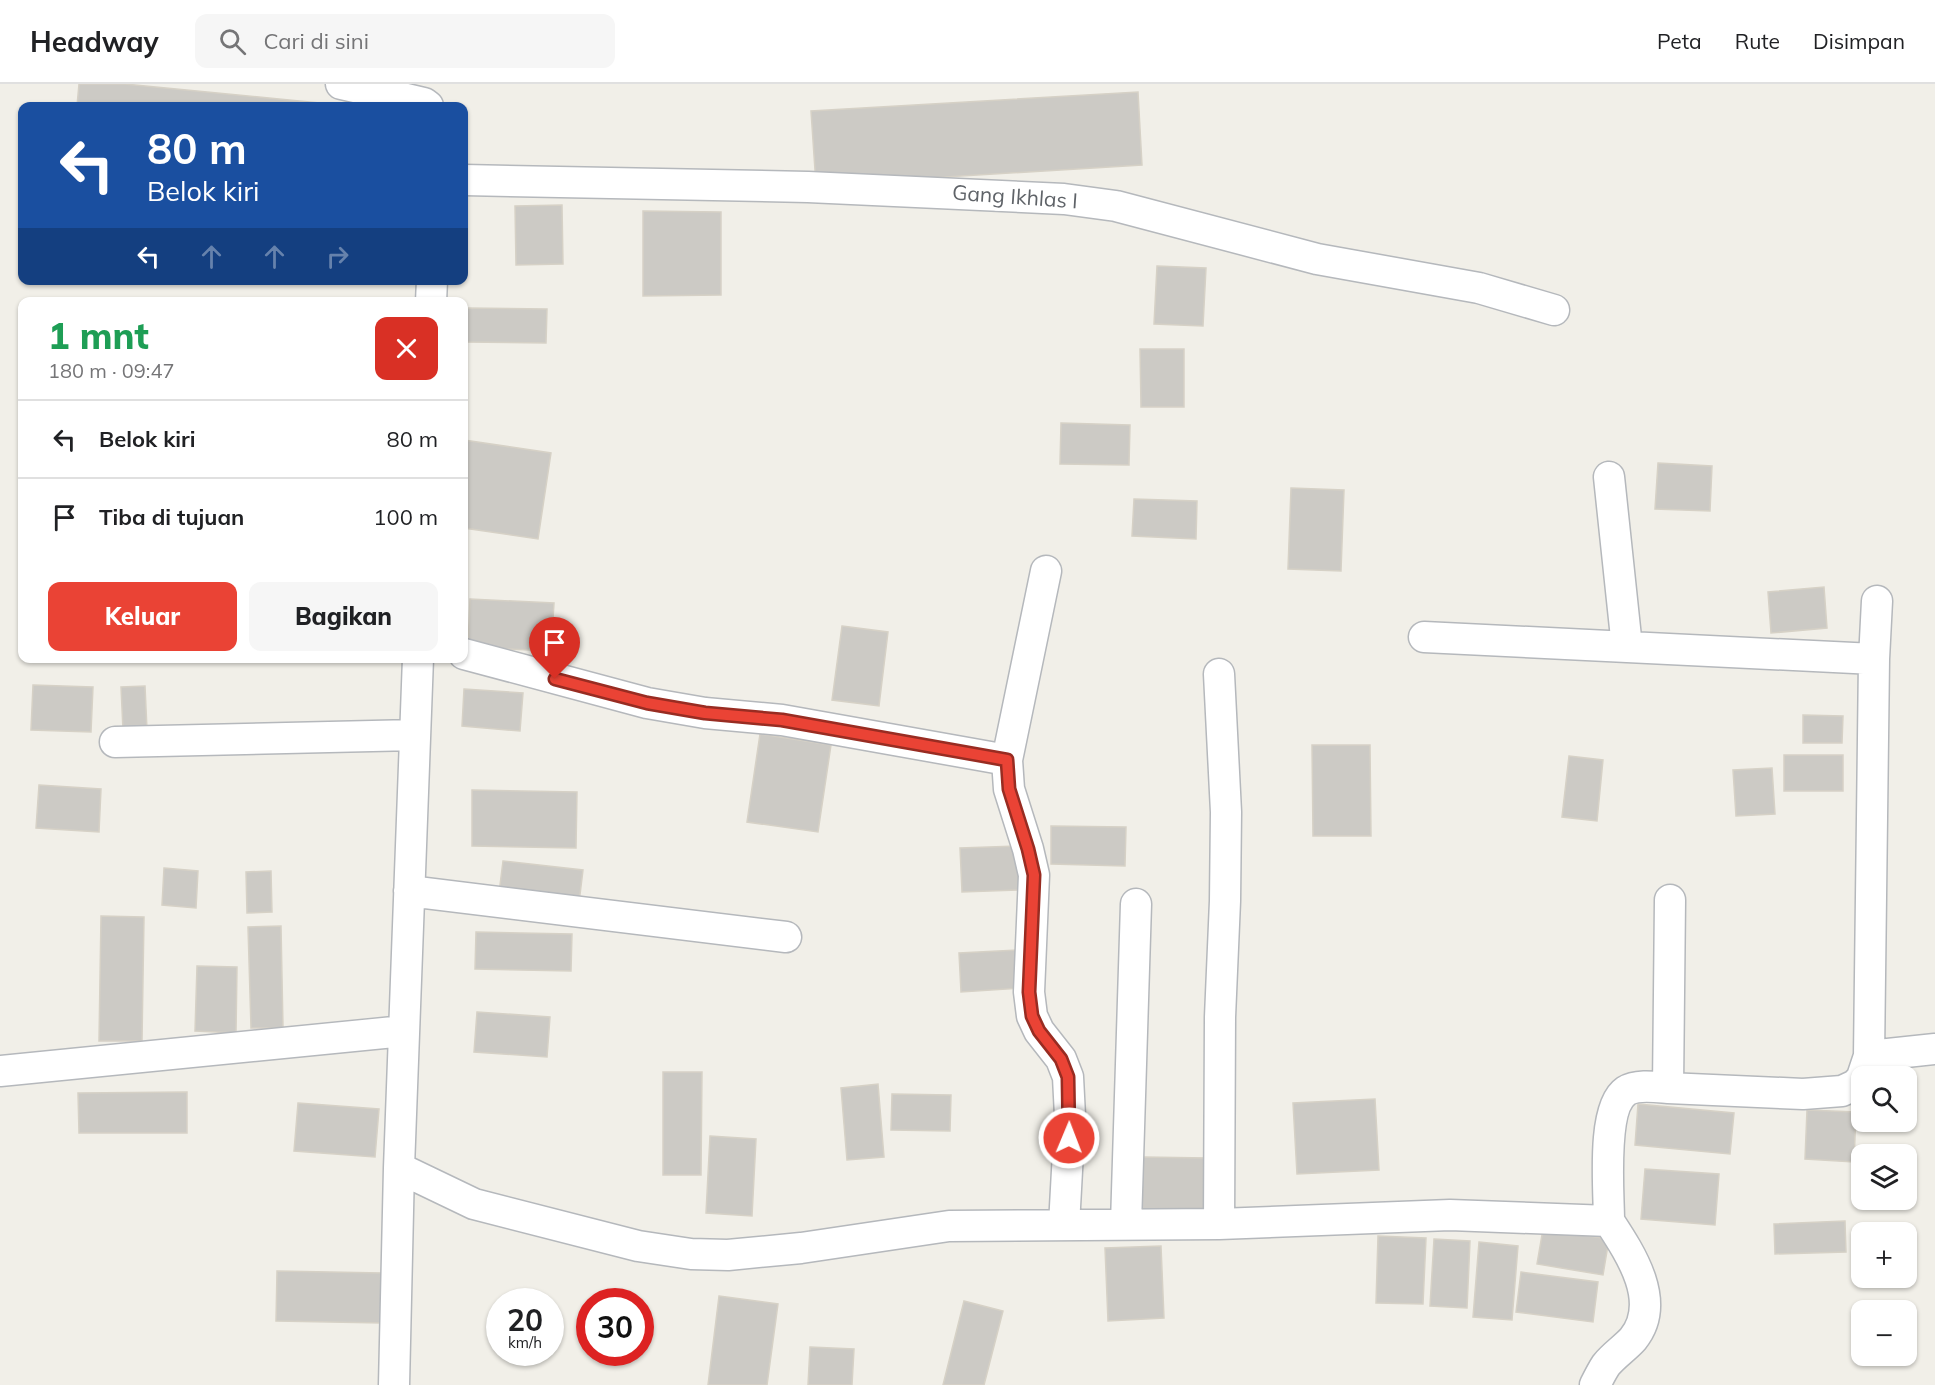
<!DOCTYPE html>
<html lang="id">
<meta charset="utf-8">
<style>
:root{--surface:#fff;--page:#f6f6f6;--text:#202124;--muted:#757577;--line:#e0e0e0;--accent:#ea4335}
body{margin:0;font-family:Mulish,sans-serif;background:var(--page);color:var(--text);height:100vh;display:flex;flex-direction:column;font-size:22px;white-space:nowrap}
*{box-sizing:border-box;margin:0}
p{font-size:20px;color:var(--muted)}
.icon{flex:none;width:33px;height:33px;fill:none;stroke:currentColor;stroke-width:2;stroke-linecap:round;stroke-linejoin:round}
.map{position:relative;flex:1;overflow:hidden}
.sheet{position:absolute;left:18px;top:213px;width:450px;height:366px;display:flex;flex-direction:column;background:var(--surface);border-radius:12px;box-shadow:0 2px 4px #0004}
.sheet>*{flex:none}
.top-card{position:absolute;left:18px;top:18px;width:450px;height:183px;border-radius:12px;box-shadow:0 2px 4px #0004;background:#1a4fa0;color:#fff;overflow:hidden}
.tools{position:absolute;left:1851px;top:982px;display:grid;gap:12px}
.tools a{display:grid;place-items:center;width:66px;height:66px;border-radius:12px;background:var(--surface);box-shadow:0 2px 4px #0004;font-size:30px}
.speed{position:absolute;left:486px;top:1204px;display:flex;gap:12px;font-size:30px;font-weight:700;text-align:center}
.speed>*{display:grid;place-content:center;width:78px;height:78px;border-radius:50%;background:var(--surface);box-shadow:0 2px 4px #0004;line-height:1}
.speed small{font-size:15px;font-weight:400}
.speed .limit{border:9px solid #d22;background:#fff;color:#111}
.pin{position:absolute;display:grid;place-items:center;width:51px;height:51px;color:#fff;margin:-62px -26px;border-radius:50% 50% 50% 0;rotate:-45deg;box-shadow:0 0 6px #0007}
.pin .icon{rotate:45deg}
.me{position:absolute;width:66px;margin:-33px;rotate:1deg;stroke-linejoin:round;filter:drop-shadow(0 0 4px #0008)}
.turn{display:flex;align-items:center;gap:21px;height:126px;padding:0 30px;font-size:27px}
.turn .icon{width:78px;height:78px;stroke-width:2.5}
.turn b{display:block;font-size:42px;line-height:51px}
.lanes{display:flex;align-items:center;height:57px;padding:0 30px;background:#0003;justify-content:center;gap:30px;direction:ltr}
.lanes .off{opacity:.35}
.round{display:grid;place-items:center;flex:none;width:63px;height:63px;border-radius:12px;background:var(--page)}
.overview{display:flex;align-items:center;justify-content:space-between;height:102px;padding:0 30px}
h1{font-size:36px;font-weight:800;line-height:45px;color:#1e9e55}
.button{display:flex;gap:12px;margin-top:auto;padding:12px 30px}
.button a{flex:1;height:69px;border-radius:12px;background:var(--accent);color:#fff;font-size:24px;font-weight:800;line-height:69px;text-align:center}
.button a+a{background:var(--page);color:var(--text)}
ul{padding:0;list-style:none}
li{display:flex;align-items:center;gap:18px;height:78px;padding:0 30px;border-top:2px solid var(--line)}
li div{flex:1}
li b{display:block;font-size:22px}
li em{font-style:normal}
header{display:flex;align-items:center;gap:36px;box-sizing:border-box;height:84px;padding:0 30px;background:var(--surface);border-bottom:2px solid var(--line)}
header strong{font-size:28px}
nav{display:flex;gap:33px;margin-inline-start:auto;font-size:21px}
.search{width:420px;height:54px;background:var(--page);display:flex;align-items:center;gap:15px;box-sizing:border-box;padding:0 21px;border-radius:12px;color:var(--muted);font-size:22px}
.map>svg:first-child{display:block}
</style>
<header>
<strong>Headway</strong>
<div class="search"><svg class="icon" aria-label="search" viewBox="0 0 24 24"><circle cx="10" cy="10" r="6"/><path d="M15 15l6 6"/></svg>Cari di sini</div>
<nav><a>Peta</a><a>Rute</a><a>Disimpan</a></nav>
</header>
<div class="map">
<svg width="1935" height="1301" viewBox="0 0 1935 1301">
<rect width="100%" height="100%" fill="#f1efe8"/>
<path fill="#cccac5" stroke="#d6d1c6" stroke-width="1.5" d="M79,0H125L350,22H77Z
M1138,8L1142,81L816,101L811,27Z
M562,121L563,180L516,181L515,122Z
M643,127L721,128V211L643,212Z
M1157,182L1206,184L1203,242L1154,240Z
M465,224L547,225L546,259L464,258Z
M1140,265H1184V323H1141Z
M1061,339L1130,341L1129,381L1060,380Z
M464,356L551,369L538,455L464,444Z
M1658,379L1712,382L1710,427L1655,425Z
M1291,404L1344,406L1341,487L1288,485Z
M1134,415L1197,417L1196,455L1132,452Z
M1824,503L1827,544L1771,549L1768,508Z
M470,515L554,519L551,567L468,563Z
M842,542L888,548L879,622L832,616Z
M33,601L93,603L91,648L31,646Z
M145,602L147,646H123L121,603Z
M464,605L523,609L520,647L462,642Z
M1803,631L1843,632L1842,659H1803Z
M760,650L831,661L818,748L747,738Z
M1312,661H1370L1371,752H1313Z
M1784,671H1843V707H1784Z
M1569,672L1603,676L1597,737L1562,733Z
M1772,684L1775,730L1736,732L1733,686Z
M39,701L101,705L99,748L36,744Z
M472,706L577,708L576,764L472,762Z
M1051,742L1126,743L1125,782L1051,780Z
M1020,762L1021,806L962,808L960,764Z
M503,777L583,786L578,827L498,817Z
M164,784L198,787L196,824L162,821Z
M271,787L272,828L247,829L246,788Z
M101,832L144,833L142,957H99Z
M281,842L283,944H251L248,843Z
M476,848L572,850L571,887L475,885Z
M1020,866L1022,904L961,908L959,869Z
M197,882L237,883L236,949L195,947Z
M477,928L550,933L547,973L474,968Z
M663,988H702L701,1091H663Z
M878,1000L884,1073L847,1076L841,1004Z
M187,1008V1049H79L78,1009Z
M892,1010L951,1011L950,1047L891,1046Z
M1375,1015L1379,1086L1297,1090L1293,1019Z
M298,1019L379,1025L375,1073L294,1067Z
M1638,1020L1734,1029L1730,1070L1635,1061Z
M1807,1026L1856,1028L1854,1078L1805,1075Z
M710,1052L756,1055L752,1132L706,1129Z
M1143,1073L1208,1074L1207,1128L1142,1127Z
M1645,1085L1719,1090L1715,1141L1641,1135Z
M1845,1137L1846,1168L1775,1170L1774,1140Z
M1543,1145L1609,1155L1603,1191L1537,1180Z
M1378,1152L1426,1154L1423,1220L1376,1219Z
M1434,1155L1470,1157L1467,1224L1430,1222Z
M1479,1158L1518,1162L1512,1236L1473,1233Z
M1161,1162L1164,1234L1108,1237L1105,1164Z
M277,1187L382,1189V1239L276,1237Z
M1521,1188L1598,1198L1593,1238L1516,1228Z
M719,1212L778,1220L767,1301H708Z
M964,1217L1003,1227L984,1301H943Z
M810,1263L854,1265L852,1301H808Z"/>
<g fill="none" stroke-linecap="round" stroke-linejoin="round">
<g stroke="#b5b8bc" stroke-width="33">
<path id="street" d="M341,0L424,19L428,22
M464,96L808,103L1064,115L1116,122L1317,175L1479,204L1554,226
M431,218L432,196
M1609,393L1627,563
M1424,553L1874,575
M464,570L647,619L705,629L782,636L1007,676L1009,705L1028,765L1034,791L1029,908L1032,932L1039,947L1061,975L1068,993L1070,1032L1064,1141
M1219,590L1226,728L1225,817L1220,933L1219,1140
M115,658L415,651
M1007,676L1046,487
M409,807L786,853
M1869,972L1935,965
M0,987L404,947
M1862,993L1869,972L1874,575L1877,517
M1668,1004L1803,1010L1842,1007L1855,1001L1862,994
M399,1084L474,1120L638,1162L691,1170L728,1171L801,1164L949,1142L1219,1140L1450,1131L1609,1137C1630,1169 1663,1218 1633,1255C1625,1264 1614,1271 1606,1281C1602,1287 1598,1295 1595,1301
M1609,1137C1609,1107 1601,1024 1626,1007C1637,1000 1656,1003 1668,1004L1670,816
M1126,1140L1136,820
M394,1301L399,1084L418,574"/>
</g>
<use href="#street" stroke="#fff" stroke-width="30"/>
</g>
<g fill="none" stroke-linecap="round" stroke-linejoin="round">
<g stroke="#982c22" stroke-width="15">
<path id="route" d="M555,595L647,619L705,629L782,636L1007,676L1009,705L1028,765L1034,791L1029,908L1032,932L1039,947L1061,975L1068,993L1069,1054"/>
</g>
<use href="#route" stroke="#ea4335" stroke-width="10"/>
</g>
<g text-anchor="middle" stroke-width="6" stroke-linejoin="round" paint-order="stroke">
<g font-size="21" fill="#5f6368" stroke="#fff">
<text transform="translate(1015 113) rotate(4)" y="7">Gang Ikhlas I</text>
</g>
</g>
</svg>
<div class="tools">
<a><svg class="icon" aria-label="search" viewBox="0 0 24 24"><circle cx="10" cy="10" r="6"/><path d="M15 15l6 6"/></svg></a>
<a><svg class="icon" aria-label="layers" viewBox="0 0 24 24"><path d="M12 4l9 5-9 5-9-5zM3 14l9 5 9-5"/></svg></a>
<a>+</a>
<a>−</a>
</div>
<div class="speed"><div>20<small>km/h</small></div><div class="limit">30</div></div>
<div class="pin" style="left:555px;top:595px;background:#d93025"><svg class="icon" aria-label="arrive" viewBox="0 0 24 24"><path d="M6 21V4h12l-3 4 3 4H6"/></svg></div>
<svg class="me" style="left:1069px;top:1054px" viewBox="-20 -20 40 40"><circle r="17" fill="#ea4335" stroke="#fff" stroke-width="3"/><path d="M0-11L8 9 0 5-8 9z" fill="#fff"/></svg>
<div class="top-card">
<div class="turn"><svg class="icon" aria-label="left" viewBox="0 0 24 24"><path d="M17 20v-9H6M10 6l-5 5 5 5"/></svg><div><b>80 m</b>Belok kiri</div></div>
<div class="lanes"><svg class="icon" aria-label="left" viewBox="0 0 24 24"><path d="M17 20v-9H6M10 6l-5 5 5 5"/></svg><svg class="icon off" aria-label="ahead" viewBox="0 0 24 24"><path d="M12 20V5M6 11l6-6 6 6"/></svg><svg class="icon off" aria-label="ahead" viewBox="0 0 24 24"><path d="M12 20V5M6 11l6-6 6 6"/></svg><svg class="icon off" aria-label="right" viewBox="0 0 24 24"><path d="M7 20v-9h11M14 6l5 5-5 5"/></svg></div>
</div>
<section class="sheet">
<div class="overview"><div><h1>1 mnt</h1><p>180 m · 09:47</p></div><a class="round" style="background:#d93025;color:#fff"><svg class="icon" aria-label="close" viewBox="0 0 24 24"><path d="M6 6l12 12M18 6L6 18"/></svg></a></div>
<ul>
<li><svg class="icon" aria-label="left" viewBox="0 0 24 24"><path d="M17 20v-9H6M10 6l-5 5 5 5"/></svg><div><b>Belok kiri</b></div><em>80 m</em></li>
<li><svg class="icon" aria-label="arrive" viewBox="0 0 24 24"><path d="M6 21V4h12l-3 4 3 4H6"/></svg><div><b>Tiba di tujuan</b></div><em>100 m</em></li>
</ul>
<div class="button"><a>Keluar</a><a>Bagikan</a></div>
</section>
</div>
